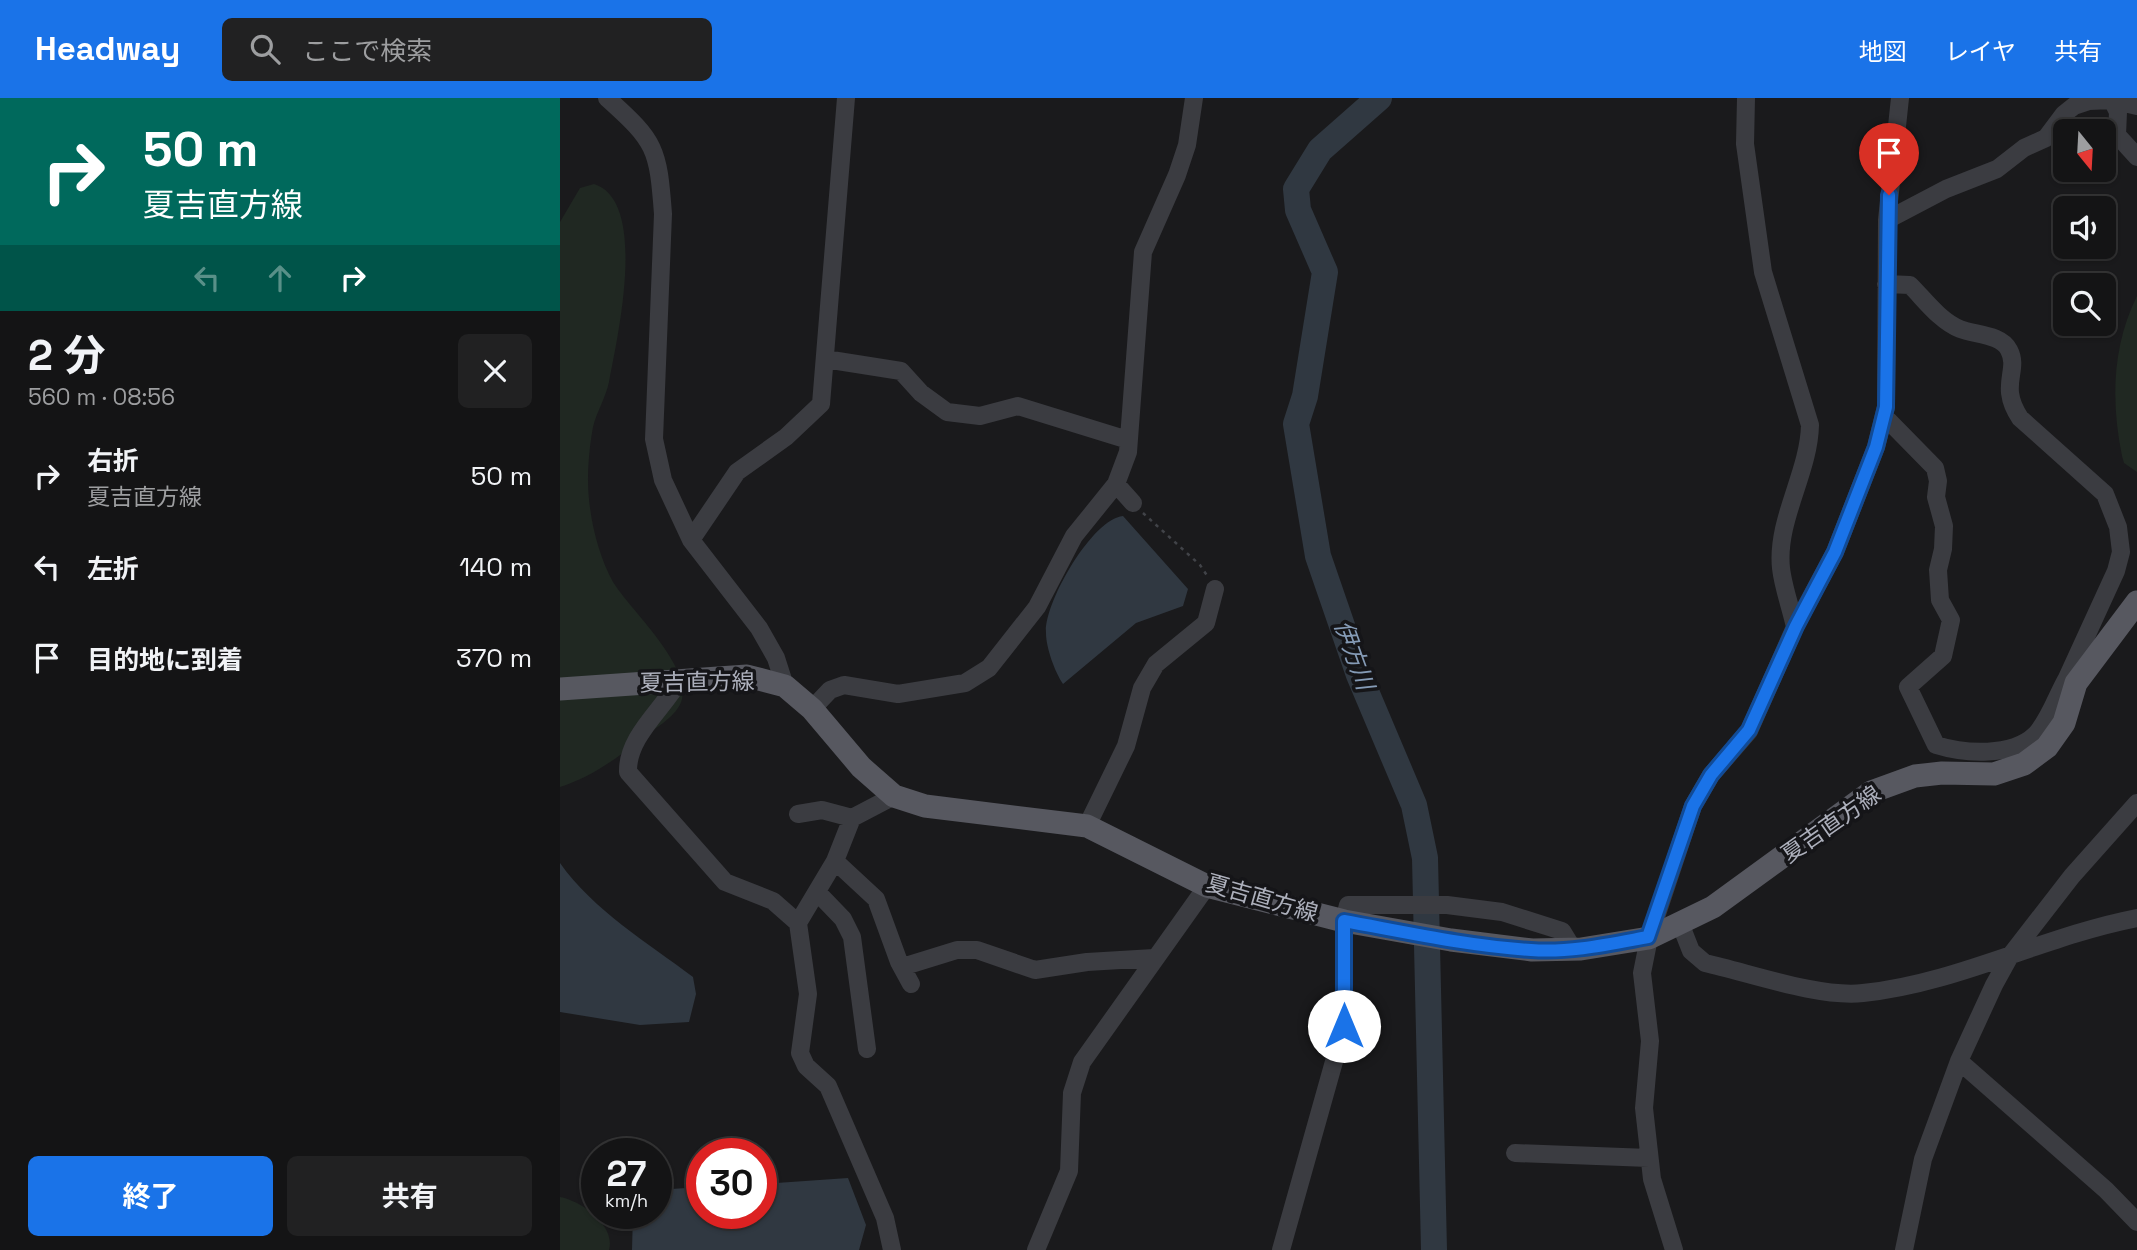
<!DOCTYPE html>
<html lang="ja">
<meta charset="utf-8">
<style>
:root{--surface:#141415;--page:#212122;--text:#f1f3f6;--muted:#9d9ea0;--line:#333334;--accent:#1a73e8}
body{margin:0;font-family:"Space Grotesk","Noto Sans JP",sans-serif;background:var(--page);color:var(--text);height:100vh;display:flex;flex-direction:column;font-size:26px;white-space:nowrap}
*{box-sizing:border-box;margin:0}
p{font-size:23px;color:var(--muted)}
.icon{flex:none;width:38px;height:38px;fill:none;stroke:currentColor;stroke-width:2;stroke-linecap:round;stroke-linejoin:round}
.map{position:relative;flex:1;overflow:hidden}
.drawer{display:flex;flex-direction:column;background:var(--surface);width:560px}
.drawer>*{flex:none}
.banner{background:#00695c;color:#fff;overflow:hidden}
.needle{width:46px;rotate:162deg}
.tools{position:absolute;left:1493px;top:21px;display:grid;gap:14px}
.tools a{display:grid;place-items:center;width:63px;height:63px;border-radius:10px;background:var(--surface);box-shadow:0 2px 5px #0004,0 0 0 2px var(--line);font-size:35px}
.speed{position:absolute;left:21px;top:1040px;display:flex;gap:14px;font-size:35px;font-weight:700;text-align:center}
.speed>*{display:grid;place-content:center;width:91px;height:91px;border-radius:50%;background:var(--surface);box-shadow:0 2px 5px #0004,0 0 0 2px var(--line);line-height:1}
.speed small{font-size:18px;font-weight:400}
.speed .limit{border:10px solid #d22;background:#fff;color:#111}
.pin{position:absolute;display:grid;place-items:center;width:60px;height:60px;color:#fff;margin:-72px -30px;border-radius:50% 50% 50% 0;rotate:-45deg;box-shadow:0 0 7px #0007}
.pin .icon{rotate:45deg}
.me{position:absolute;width:77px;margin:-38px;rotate:0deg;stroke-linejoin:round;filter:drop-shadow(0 0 5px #0008)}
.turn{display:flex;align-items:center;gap:24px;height:147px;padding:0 28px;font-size:32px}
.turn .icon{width:91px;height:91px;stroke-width:2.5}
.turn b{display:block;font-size:49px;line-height:60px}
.lanes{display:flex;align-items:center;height:66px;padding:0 28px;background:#0003;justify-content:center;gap:35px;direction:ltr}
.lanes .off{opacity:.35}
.round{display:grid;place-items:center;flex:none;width:74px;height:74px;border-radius:10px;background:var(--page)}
.headline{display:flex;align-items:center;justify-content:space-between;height:119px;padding:0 28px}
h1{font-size:42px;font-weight:700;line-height:52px}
.button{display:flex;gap:14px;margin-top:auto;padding:14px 28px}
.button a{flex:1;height:80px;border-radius:10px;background:var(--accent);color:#fff;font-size:28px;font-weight:700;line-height:80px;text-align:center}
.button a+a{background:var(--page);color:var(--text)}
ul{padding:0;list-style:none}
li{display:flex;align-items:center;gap:21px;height:91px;padding:0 28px}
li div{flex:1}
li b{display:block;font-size:26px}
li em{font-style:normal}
header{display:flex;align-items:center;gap:42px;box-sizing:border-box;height:98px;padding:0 35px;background:var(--accent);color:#fff}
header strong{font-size:33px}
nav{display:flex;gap:38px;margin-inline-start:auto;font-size:24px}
.search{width:490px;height:63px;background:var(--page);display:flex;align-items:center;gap:18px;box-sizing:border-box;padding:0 24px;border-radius:10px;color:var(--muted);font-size:26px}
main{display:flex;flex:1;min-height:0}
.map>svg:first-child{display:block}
</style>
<header>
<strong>Headway</strong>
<div class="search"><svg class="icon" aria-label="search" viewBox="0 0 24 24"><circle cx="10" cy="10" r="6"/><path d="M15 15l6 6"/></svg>ここで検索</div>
<nav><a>地図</a><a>レイヤ</a><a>共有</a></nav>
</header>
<main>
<section class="drawer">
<div class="banner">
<div class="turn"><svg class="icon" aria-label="right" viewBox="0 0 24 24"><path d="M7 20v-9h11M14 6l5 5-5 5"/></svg><div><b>50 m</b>夏吉直方線</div></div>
<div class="lanes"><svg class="icon off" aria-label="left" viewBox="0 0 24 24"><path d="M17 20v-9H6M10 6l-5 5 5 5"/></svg><svg class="icon off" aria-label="ahead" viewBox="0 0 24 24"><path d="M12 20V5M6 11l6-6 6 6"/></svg><svg class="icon" aria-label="right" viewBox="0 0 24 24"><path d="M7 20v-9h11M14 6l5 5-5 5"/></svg></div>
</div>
<div class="headline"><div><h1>2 分</h1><p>560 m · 08:56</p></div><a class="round"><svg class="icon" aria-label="close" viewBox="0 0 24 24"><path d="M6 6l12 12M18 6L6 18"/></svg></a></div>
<ul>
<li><svg class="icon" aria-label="right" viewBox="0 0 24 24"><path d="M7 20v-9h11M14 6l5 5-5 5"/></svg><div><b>右折</b><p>夏吉直方線</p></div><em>50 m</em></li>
<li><svg class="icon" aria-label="left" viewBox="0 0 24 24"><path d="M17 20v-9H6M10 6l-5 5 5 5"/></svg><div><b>左折</b></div><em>140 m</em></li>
<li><svg class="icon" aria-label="arrive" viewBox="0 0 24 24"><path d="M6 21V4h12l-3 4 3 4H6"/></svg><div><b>目的地に到着</b></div><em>370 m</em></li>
</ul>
<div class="button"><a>終了</a><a>共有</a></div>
</section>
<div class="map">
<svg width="1577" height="1152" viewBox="0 0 1577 1152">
<rect width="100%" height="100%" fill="#1a1a1c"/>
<path fill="#202822" d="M34,86C89,103 57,241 49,284C46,299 37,313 33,329C30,345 28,365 28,382C28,414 37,455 53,484C71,513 129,564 122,601C118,618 95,630 81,641C56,661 31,679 0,689V124L20,90Z
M1577,198V374L1564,365L1562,358C1551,304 1552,248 1577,198Z
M0,1099C21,1103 56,1127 49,1152H0Z"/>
<path fill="#303841" d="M563,418L628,491L623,508L576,525L503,586C495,574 486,550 486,535C484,505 532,421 563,418Z
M0,765C33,812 88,845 133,879L136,896L129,924L80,927L0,914Z
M288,1080L306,1127L299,1152H72L73,1115H96V1092L142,1089V1115H201V1086Z"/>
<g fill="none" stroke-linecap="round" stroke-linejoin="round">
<path stroke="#303841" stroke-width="26" d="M819,0L760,52L736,91L738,112L765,174L745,298L736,326L758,458L799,577L854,707L865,760L874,1152"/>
<path stroke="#414348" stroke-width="2.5" stroke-dasharray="3.5 5" stroke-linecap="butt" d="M583,415L640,467L648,479"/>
<path stroke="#3b3c41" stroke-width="18" d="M47,0C96,44 98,50 103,116L94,341L103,382L131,442L199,530L216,560L225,588
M1186,0L1185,46L1203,174L1250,327C1249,375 1216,422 1221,470C1223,489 1231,510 1235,529
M1552,2L1558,14L1557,37L1577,59
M1327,122L1386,91L1437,71L1464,50L1486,40L1504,16L1514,8L1529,3L1552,2L1577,8
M1326,186L1350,187C1365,202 1380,223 1400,231C1415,237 1441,236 1449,252C1460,273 1438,287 1460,320L1545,396L1558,429L1561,454L1556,473L1507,580L1515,584
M265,261L341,273L361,295L387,314L420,318L458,308L568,342
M1324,318L1375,370L1378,383L1376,399L1384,428L1383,451L1378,472L1380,502L1391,522L1383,558L1348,589L1376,647C1405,656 1452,659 1475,637C1489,623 1497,597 1507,580
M556,386L573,405
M131,442L177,374L226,339L261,306L286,0
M120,581C104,611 67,638 68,674L165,784L213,803L238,825
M252,611L270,592L284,587L338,596L405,585L429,570L477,509L514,438L556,386L568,354L583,154L617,77L627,47L634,0
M238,716L262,712L292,720
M527,728L566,648L582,590L596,566L646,525L655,491
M275,763L316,801L339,864L351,886
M257,794L283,821L292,839L307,951
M1120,825L1131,853L1145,865C1190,875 1259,900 1303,895C1398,885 1484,838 1577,820
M342,869L397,852H417L475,872L527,864L594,860
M1399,963L1546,1092L1577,1124
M955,1055L1089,1060
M332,1152L325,1120L268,988L246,968L240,955L248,896L238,825L275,763L292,720L334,698
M476,1152L509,1073L512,995L522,964L647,788
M721,1152L784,928V823L788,807H887L942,814L1002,833L1013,851
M1114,1152L1092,1081L1084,1010L1090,943L1082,875L1089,840L1133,708L1151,677L1189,633L1235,529L1275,454L1316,349L1326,309L1327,122L1340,0
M1344,1152L1363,1061L1399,963L1434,887L1450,858L1512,778L1577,705"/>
<path stroke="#575860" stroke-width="23" d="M0,591L187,578L225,588L252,611L301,669L334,698L365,708L527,728L647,788L784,823L891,842L972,852L1021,851L1089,840L1120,825L1153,809L1311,694L1355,678L1382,675L1434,676L1464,666L1487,649L1504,625L1516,585L1577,504"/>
</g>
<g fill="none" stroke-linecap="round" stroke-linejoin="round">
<g stroke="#114b97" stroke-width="18">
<path id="route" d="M784,928V823C845,834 908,848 971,852C1010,855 1050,846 1088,839L1133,708L1151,677L1189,632L1236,528L1275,454L1316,349L1326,309L1329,97"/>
</g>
<use href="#route" stroke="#1a73e8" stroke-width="12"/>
</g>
<g text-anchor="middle" stroke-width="7" stroke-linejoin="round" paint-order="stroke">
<g font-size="23" fill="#adb0bc" stroke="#151518">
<text transform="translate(137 584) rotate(-1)" y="8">夏吉直方線</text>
<text transform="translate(1271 726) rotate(-35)" y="8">夏吉直方線</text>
<text transform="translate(702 800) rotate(16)" y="8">夏吉直方線</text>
</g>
<g font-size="24" font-style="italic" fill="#859bb6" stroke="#151518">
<text transform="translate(794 557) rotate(70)" y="8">伊方川</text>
</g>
</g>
</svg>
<div class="tools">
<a><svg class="needle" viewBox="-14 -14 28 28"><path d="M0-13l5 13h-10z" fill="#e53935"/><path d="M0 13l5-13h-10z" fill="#9d9ea0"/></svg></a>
<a><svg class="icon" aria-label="sound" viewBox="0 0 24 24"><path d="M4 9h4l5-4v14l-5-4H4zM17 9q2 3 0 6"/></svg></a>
<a><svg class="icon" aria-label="search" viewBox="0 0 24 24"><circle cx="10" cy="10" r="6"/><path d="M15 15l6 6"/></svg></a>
</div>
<div class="speed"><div>27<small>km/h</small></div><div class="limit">30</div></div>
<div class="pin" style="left:1329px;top:97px;background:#d93025"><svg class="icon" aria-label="arrive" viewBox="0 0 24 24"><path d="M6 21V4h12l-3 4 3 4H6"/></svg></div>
<svg class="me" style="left:784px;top:928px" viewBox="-20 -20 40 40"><circle r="19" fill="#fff"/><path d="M0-13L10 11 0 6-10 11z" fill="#1a73e8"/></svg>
</div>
</main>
